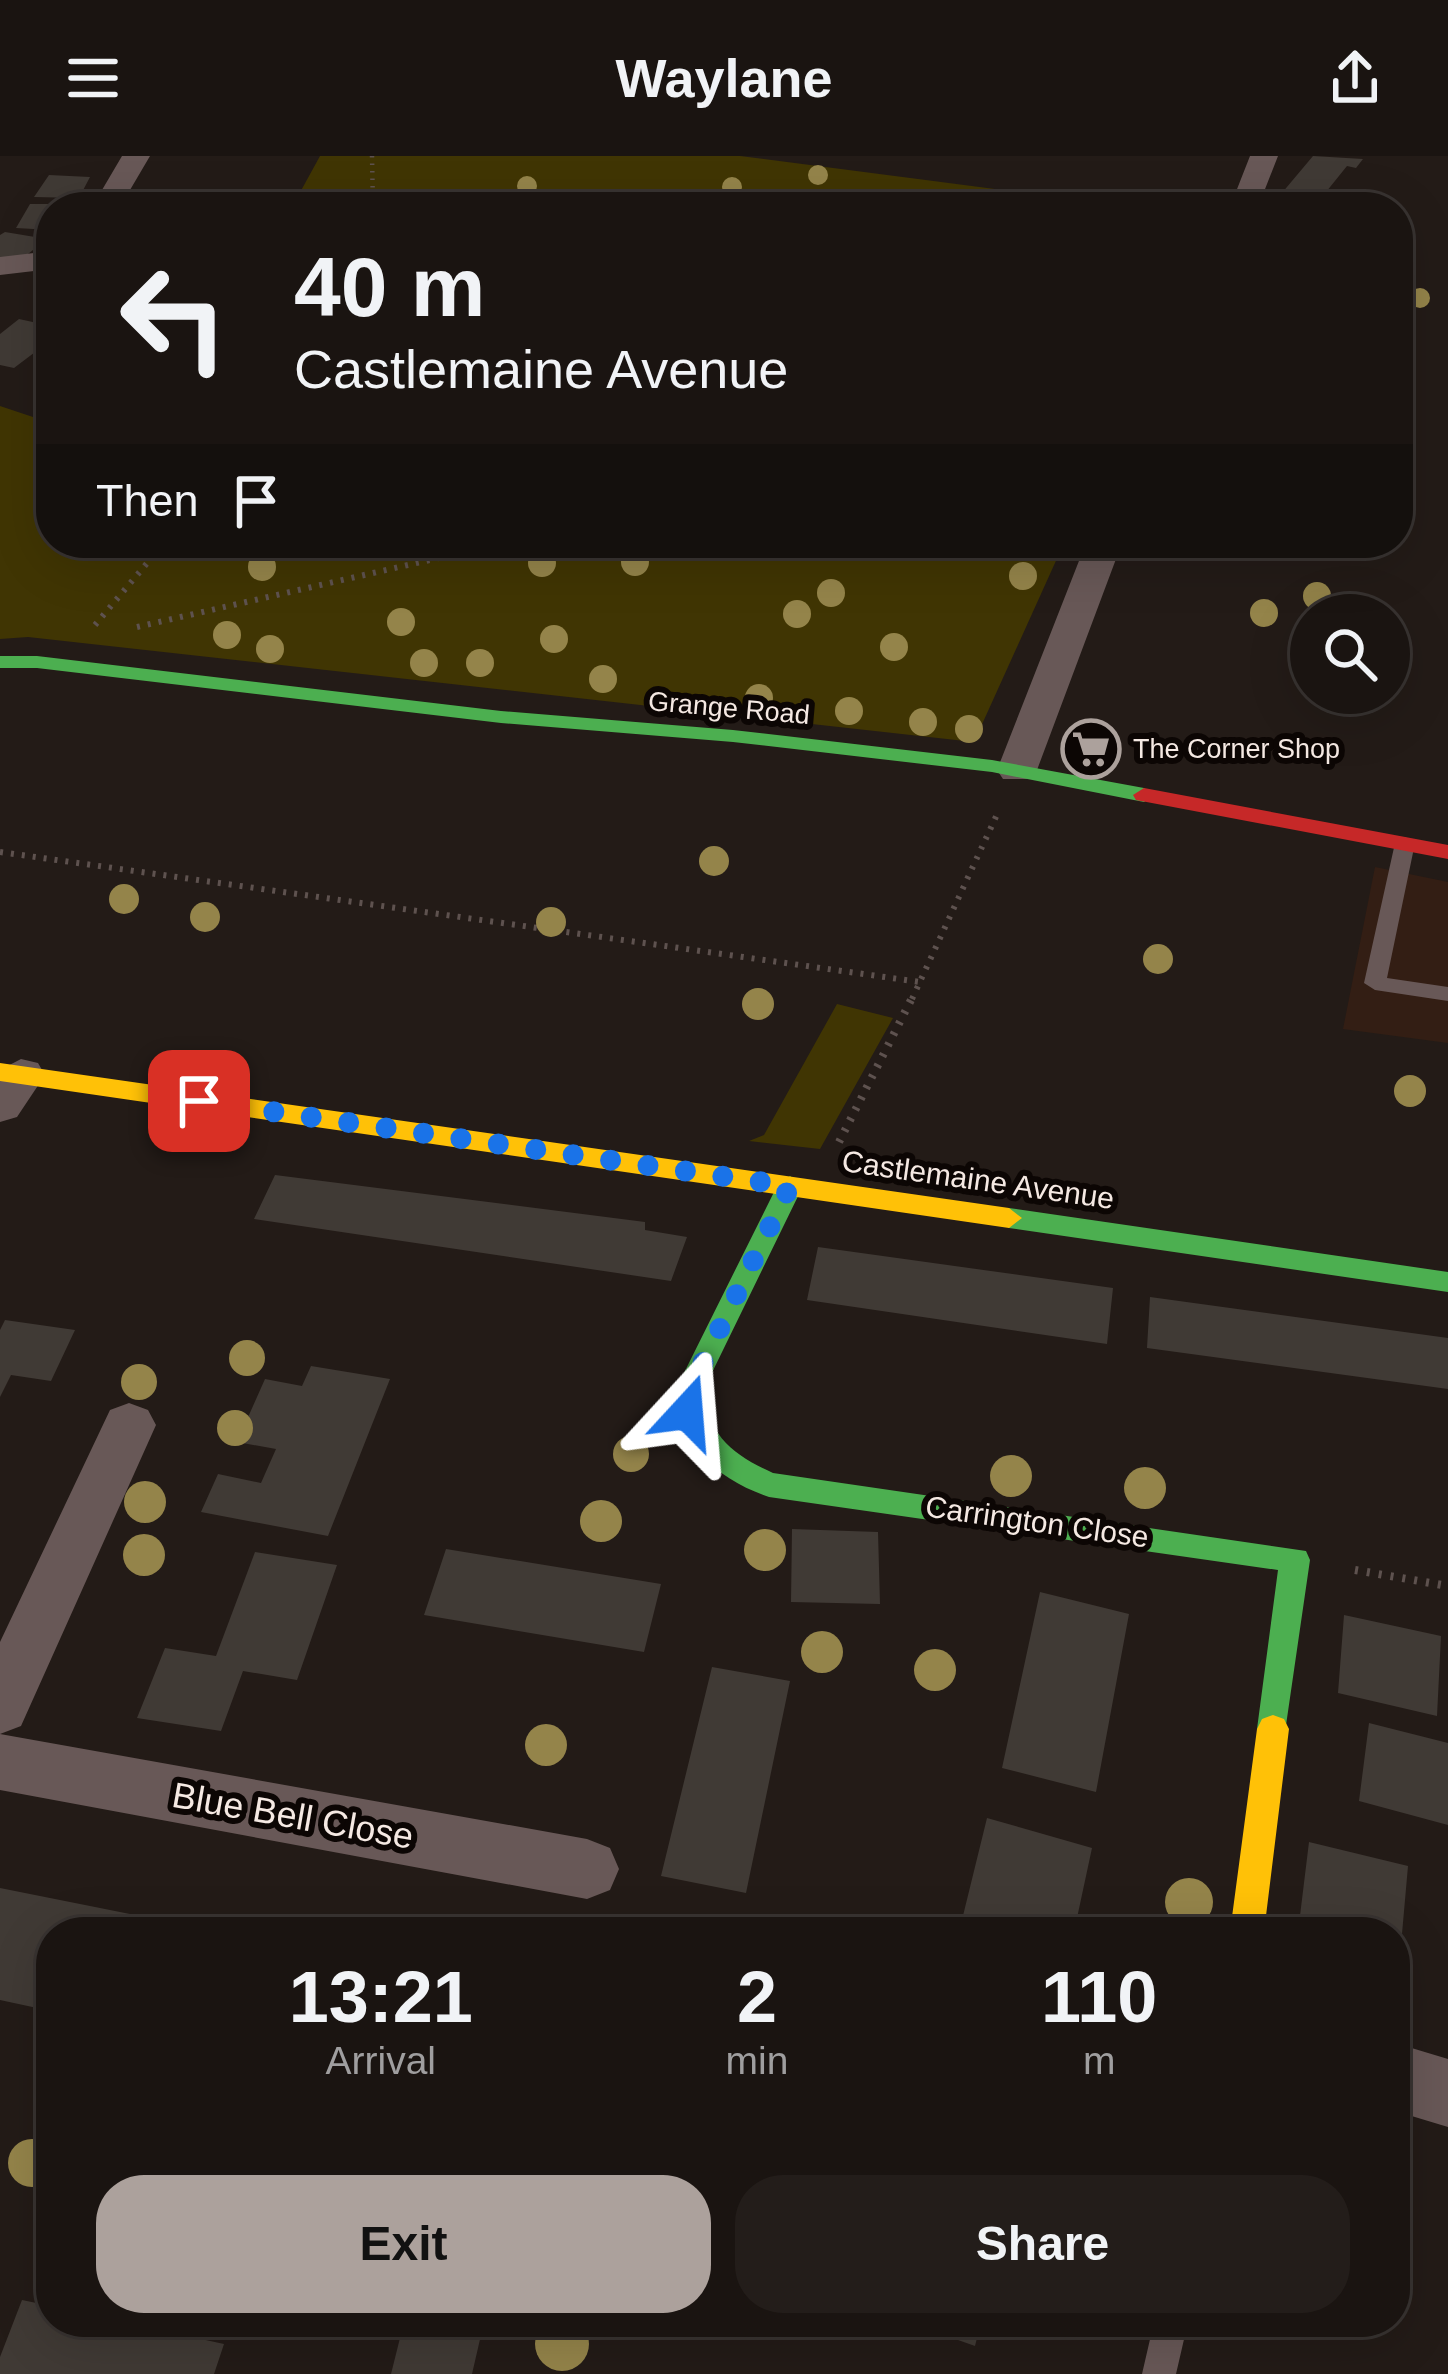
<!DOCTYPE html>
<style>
:root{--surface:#1a1411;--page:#231d1a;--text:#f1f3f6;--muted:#9f9e9f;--line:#383331;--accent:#aca19c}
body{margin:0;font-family:Arial,sans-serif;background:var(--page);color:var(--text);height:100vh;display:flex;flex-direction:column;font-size:45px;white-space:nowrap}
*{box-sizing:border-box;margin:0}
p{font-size:39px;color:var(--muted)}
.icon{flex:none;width:66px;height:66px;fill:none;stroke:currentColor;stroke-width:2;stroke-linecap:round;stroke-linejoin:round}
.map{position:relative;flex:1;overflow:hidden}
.sheet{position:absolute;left:36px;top:1761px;width:1374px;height:420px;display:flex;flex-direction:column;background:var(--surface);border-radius:48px;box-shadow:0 12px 48px #0002,0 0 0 3px var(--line)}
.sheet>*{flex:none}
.top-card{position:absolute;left:36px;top:36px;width:1377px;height:366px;border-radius:48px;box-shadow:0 12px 48px #0002,0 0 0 3px var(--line);background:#1a1411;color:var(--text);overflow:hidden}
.fabs{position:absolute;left:1290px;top:438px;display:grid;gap:24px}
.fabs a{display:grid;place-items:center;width:120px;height:120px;border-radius:50%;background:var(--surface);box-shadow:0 12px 48px #0002,0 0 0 3px var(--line);font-size:60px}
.pin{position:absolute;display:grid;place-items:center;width:102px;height:102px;color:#fff;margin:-51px;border-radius:24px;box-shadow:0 6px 18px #0006}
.me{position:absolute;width:132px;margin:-66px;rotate:19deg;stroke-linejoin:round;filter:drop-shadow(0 0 9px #0008)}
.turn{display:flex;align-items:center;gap:42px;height:252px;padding:0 60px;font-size:54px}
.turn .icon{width:156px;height:156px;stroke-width:2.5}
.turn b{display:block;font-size:84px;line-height:102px}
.then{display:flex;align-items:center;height:114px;padding:0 60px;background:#0003;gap:24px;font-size:45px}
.eta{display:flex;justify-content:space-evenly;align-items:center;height:204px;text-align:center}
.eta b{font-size:72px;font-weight:600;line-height:84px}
.cta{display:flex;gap:24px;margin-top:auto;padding:24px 60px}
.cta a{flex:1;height:138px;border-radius:48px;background:var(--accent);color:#111;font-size:48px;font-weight:600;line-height:138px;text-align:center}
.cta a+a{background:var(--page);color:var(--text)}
header{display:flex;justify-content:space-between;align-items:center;height:156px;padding:0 60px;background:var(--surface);font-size:54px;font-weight:600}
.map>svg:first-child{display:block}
</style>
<header><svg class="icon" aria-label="menu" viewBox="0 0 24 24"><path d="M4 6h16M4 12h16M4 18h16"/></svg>Waylane<svg class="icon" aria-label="share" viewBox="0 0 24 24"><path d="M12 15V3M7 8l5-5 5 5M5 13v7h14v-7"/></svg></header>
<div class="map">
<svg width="1448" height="2218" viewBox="0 0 1448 2218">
<rect width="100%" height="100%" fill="#231b17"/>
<path fill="#331e14" d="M1375,711L1448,726V887L1343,873Z"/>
<path fill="#403503" d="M320,0H740L1135,51H292Z
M51,247V387H1064L974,586L28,481L0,483V250L33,261Z
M837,848L893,862L820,993L749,985L764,979Z"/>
<path fill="#403a35" d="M1313,0L1363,3L1356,12L1347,10L1322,41L1334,44L1328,51L1276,44Z
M49,19L90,21L79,42L34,41Z
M140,44L189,45L186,51H136Z
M30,48H51V74L16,72Z
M5,76L47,83L19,105L0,102V79Z
M19,163L51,170V184L14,212L0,209V178Z
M275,1019L645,1066V1074L687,1081L671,1125L254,1063Z
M818,1091L1113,1132L1107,1188L807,1144Z
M1150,1141L1448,1182V1233L1147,1192Z
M5,1164L75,1174L51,1225L11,1219L0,1241V1174Z
M311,1210L390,1223L328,1380L201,1356L218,1318L261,1327L276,1293L237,1286L265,1223L302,1230Z
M792,1373L878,1376L880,1448L791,1446Z
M446,1393L661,1428L644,1496L424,1459Z
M255,1396L337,1409L297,1524L243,1515L221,1575L137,1562L165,1492L216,1500Z
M1040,1436L1129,1458L1096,1636L1002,1612Z
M1344,1459L1441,1480L1437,1560L1338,1537Z
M712,1511L790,1525L746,1737L661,1720Z
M1369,1567L1448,1587V1669L1359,1645Z
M987,1662L1092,1692L1074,1776H959Z
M1309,1686L1408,1710L1398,1823L1395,1776H1298Z
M0,1732L135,1759L129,1776H51V1855L0,1844Z
M22,2144L51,2150V2166H123L224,2188L214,2218H0V2201Z
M404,2166H484L472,2218H391Z
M907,2166H981L975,2190Z"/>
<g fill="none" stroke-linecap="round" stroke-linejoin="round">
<path stroke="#5e524f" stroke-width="4.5" stroke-dasharray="1.5 6" stroke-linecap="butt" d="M372,0L373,51"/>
<path stroke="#5e524f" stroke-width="6" stroke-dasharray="3 8" stroke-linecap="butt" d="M95,469L164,387
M137,471L504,387
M0,696L920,826
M912,843L999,654"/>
<path stroke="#5e524f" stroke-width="8" stroke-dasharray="3 9" stroke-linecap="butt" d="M839,986L913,840
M1355,1414L1448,1430"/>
<path fill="#685857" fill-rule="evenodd" d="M1405,681L1415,687L1387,822L1448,831V845L1375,834L1364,827L1395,687Z
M1154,2166H1188L1176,2218H1142Z"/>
<path fill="#685857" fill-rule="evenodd" d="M122,0H150L120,51H92Z
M1250,0H1278L1258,51H1230Z
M51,95V113L0,119V101Z
M1086,387H1122L1037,614L1031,623H1003L997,614Z
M21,903L38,907L45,919L17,961L0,966V914Z
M129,1247L148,1254L156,1269L21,1570L0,1578V1486L110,1254Z
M0,1578L587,1683L610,1692L619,1713L610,1734L587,1743L0,1634Z
M1395,1887L1448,1903V1971L1395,1955Z"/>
<path fill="#4caf50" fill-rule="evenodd" d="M0,500H37L501,555L733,574L992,604L1144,632L1155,639L1144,646L992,616L733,586L501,567L37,512H0Z
M790,1020L803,1030L704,1233C707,1279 733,1299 773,1317L1306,1395L1310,1404L1284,1583L1273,1587L1262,1583L1257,1573L1278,1414L769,1341C717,1323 679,1290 676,1233L777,1030Z
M1009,1052L1448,1116V1136L1009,1072L996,1062Z"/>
<path fill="#ffc107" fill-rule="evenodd" d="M0,907L1009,1052L1022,1062L1009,1072L0,925Z
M1273,1559L1284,1563L1289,1573L1264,1776H1230L1257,1573L1262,1563Z"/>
<path fill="#c62828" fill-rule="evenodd" d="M1144,632L1448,689V703L1136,644L1133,639Z"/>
</g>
<g fill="#94844a">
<circle cx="818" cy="19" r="10"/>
<circle cx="527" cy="30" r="10"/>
<circle cx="732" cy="31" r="10"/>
<circle cx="1420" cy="142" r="10"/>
<circle cx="635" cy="406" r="14"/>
<circle cx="542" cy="407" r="14"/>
<circle cx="262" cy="411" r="14"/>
<circle cx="1023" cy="420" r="14"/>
<circle cx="831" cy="437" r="14"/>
<circle cx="1317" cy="440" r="14"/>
<circle cx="1264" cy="457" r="14"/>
<circle cx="797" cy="458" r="14"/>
<circle cx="401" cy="466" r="14"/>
<circle cx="227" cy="479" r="14"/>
<circle cx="554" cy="483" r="14"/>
<circle cx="894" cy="491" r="14"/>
<circle cx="270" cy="493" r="14"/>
<circle cx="424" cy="507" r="14"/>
<circle cx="480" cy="507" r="14"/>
<circle cx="603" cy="523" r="14"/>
<circle cx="759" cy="542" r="14"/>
<circle cx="849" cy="555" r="14"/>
<circle cx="923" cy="566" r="14"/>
<circle cx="969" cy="573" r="14"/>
<circle cx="714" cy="705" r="15"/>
<circle cx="124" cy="743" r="15"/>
<circle cx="205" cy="761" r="15"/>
<circle cx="551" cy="766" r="15"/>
<circle cx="1158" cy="803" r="15"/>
<circle cx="758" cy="848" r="16"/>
<circle cx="1410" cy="935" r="16"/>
<circle cx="247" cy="1202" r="18"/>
<circle cx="139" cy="1226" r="18"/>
<circle cx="235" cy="1272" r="18"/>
<circle cx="631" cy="1298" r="18"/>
<circle cx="1011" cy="1320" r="21"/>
<circle cx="1145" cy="1332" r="21"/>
<circle cx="145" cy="1346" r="21"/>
<circle cx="601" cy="1365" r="21"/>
<circle cx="765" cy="1394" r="21"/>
<circle cx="144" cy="1399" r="21"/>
<circle cx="822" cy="1496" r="21"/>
<circle cx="935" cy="1514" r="21"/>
<circle cx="546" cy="1589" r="21"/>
<circle cx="1189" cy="1746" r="24"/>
<circle cx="32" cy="2007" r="24"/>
<circle cx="562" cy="2188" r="27"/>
</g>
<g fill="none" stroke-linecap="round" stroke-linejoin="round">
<path stroke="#1a73e8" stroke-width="21" stroke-dasharray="0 37.8" d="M199,945L790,1030L690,1233L687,1256"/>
</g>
<defs>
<g id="supermarket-ring" transform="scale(3)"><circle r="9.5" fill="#0c0604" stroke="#aca19c" stroke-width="1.5"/><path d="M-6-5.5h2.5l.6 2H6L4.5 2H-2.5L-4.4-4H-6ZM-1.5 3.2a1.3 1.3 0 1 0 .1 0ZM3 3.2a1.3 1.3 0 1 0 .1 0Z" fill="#aca19c"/></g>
</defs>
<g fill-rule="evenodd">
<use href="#supermarket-ring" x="1091" y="593"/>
</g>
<g text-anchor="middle" stroke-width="12" stroke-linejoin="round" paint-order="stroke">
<g font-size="27" fill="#f5e9e3" stroke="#0c0604">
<text transform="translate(729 552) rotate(5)" y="9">Grange Road</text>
</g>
<g font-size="27" fill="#f5e9e3" stroke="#0c0604" text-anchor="start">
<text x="1133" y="602">The Corner Shop</text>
</g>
<g font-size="30" fill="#f5e9e3" stroke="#0c0604">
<text transform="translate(978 1024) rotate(8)" y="10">Castlemaine Avenue</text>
<text transform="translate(1037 1366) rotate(8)" y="10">Carrington Close</text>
</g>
<g font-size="36" fill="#f5e9e3" stroke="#0c0604">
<text transform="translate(293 1659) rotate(10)" y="13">Blue Bell Close</text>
</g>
</g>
</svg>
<div class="fabs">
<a><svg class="icon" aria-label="search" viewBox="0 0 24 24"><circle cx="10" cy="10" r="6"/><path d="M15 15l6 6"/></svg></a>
</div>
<div class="pin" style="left:199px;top:945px;background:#d93025"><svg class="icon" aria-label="arrive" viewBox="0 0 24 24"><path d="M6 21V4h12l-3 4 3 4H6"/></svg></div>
<svg class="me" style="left:687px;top:1256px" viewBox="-20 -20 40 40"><path d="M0-17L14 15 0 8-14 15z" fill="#1a73e8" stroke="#fff" stroke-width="4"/></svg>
<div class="top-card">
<div class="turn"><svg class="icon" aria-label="left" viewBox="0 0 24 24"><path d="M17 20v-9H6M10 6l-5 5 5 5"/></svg><div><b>40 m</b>Castlemaine Avenue</div></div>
<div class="then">Then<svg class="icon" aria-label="arrive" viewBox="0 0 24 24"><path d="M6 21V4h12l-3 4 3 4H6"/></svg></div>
</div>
<section class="sheet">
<div class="eta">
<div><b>13:21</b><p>Arrival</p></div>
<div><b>2</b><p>min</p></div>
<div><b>110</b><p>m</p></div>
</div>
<div class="cta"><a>Exit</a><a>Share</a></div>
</section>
</div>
